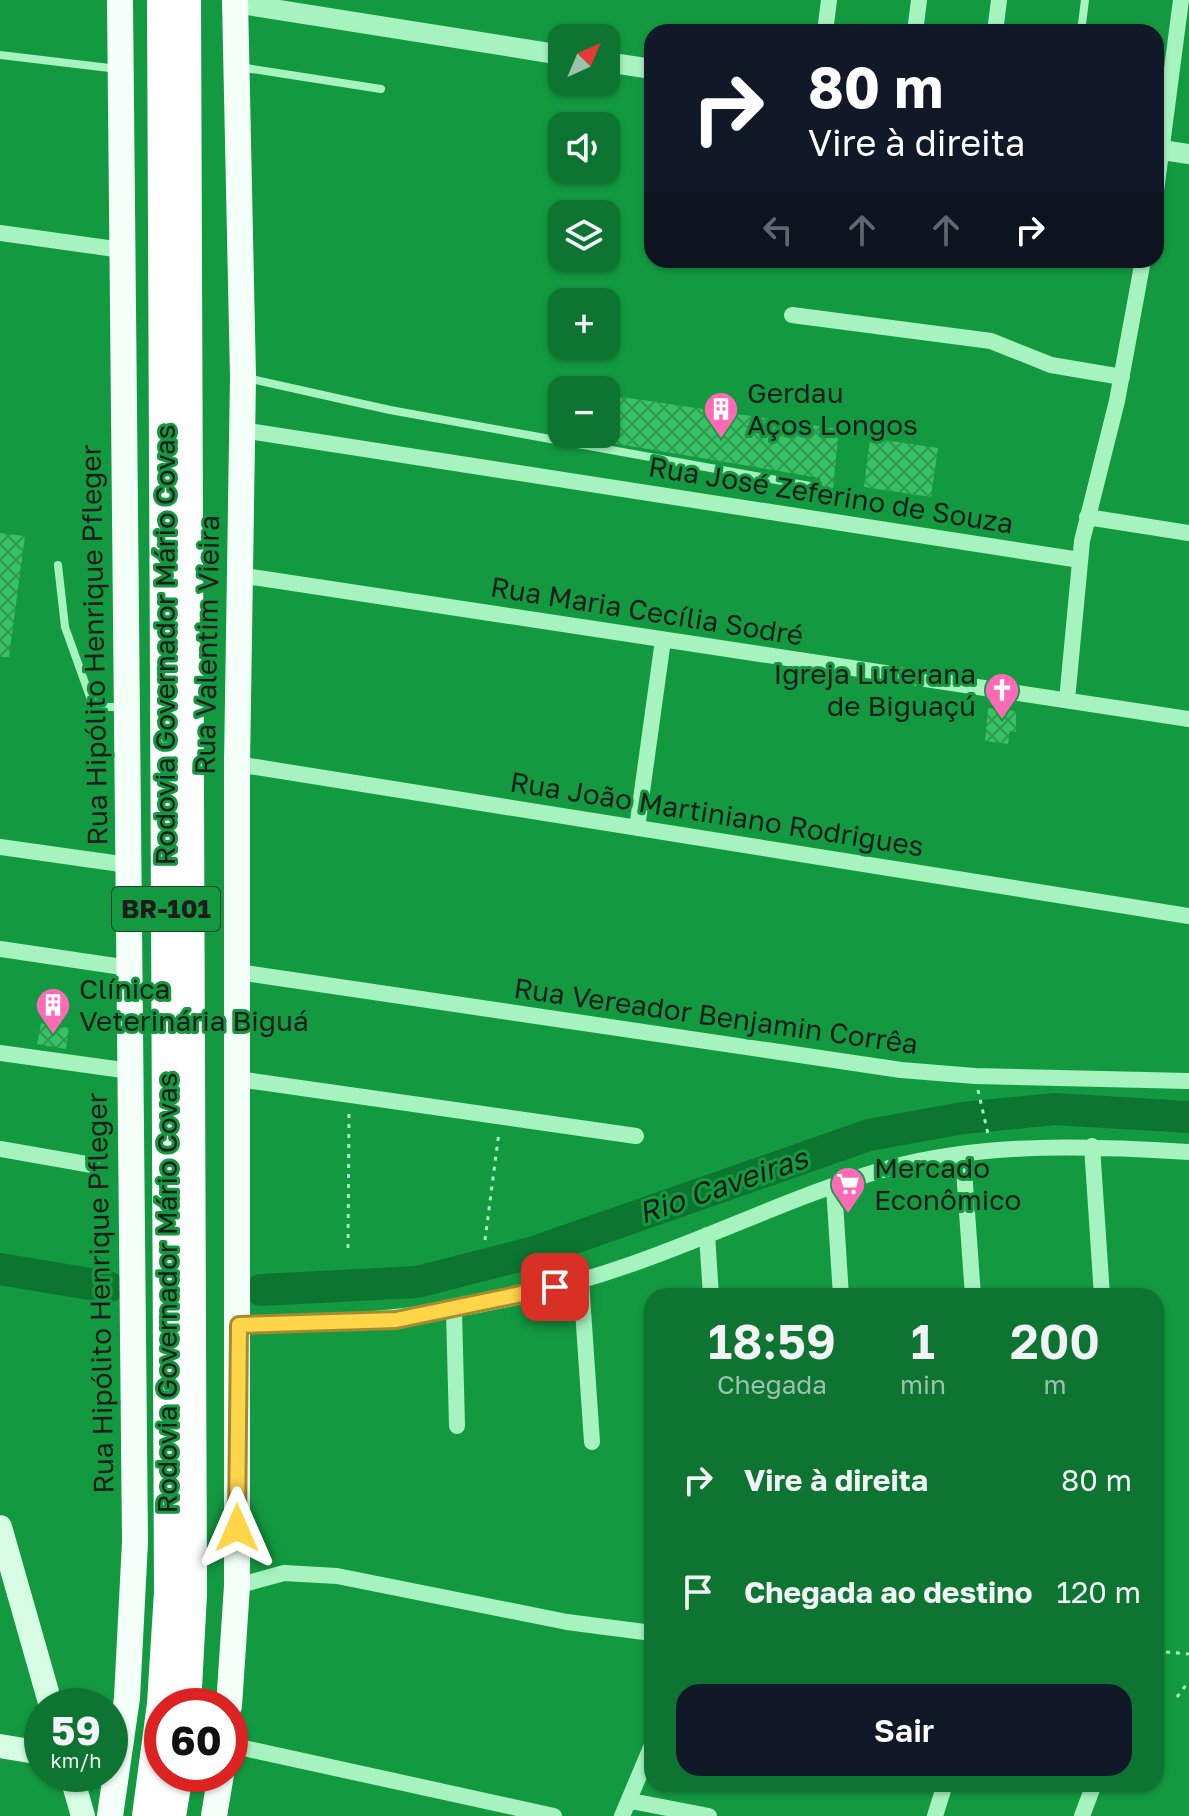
<!DOCTYPE html>
<html lang="pt">
<meta charset="utf-8">
<style>
:root{--surface:#0e7431;--page:#1c7c3d;--text:#f1f3f6;--muted:#9bc3ab;--accent:#111827}
body{margin:0;font-family:"Golos Text",sans-serif;background:var(--page);color:var(--text);height:100vh;display:flex;flex-direction:column;font-size:30px;white-space:nowrap}
*{box-sizing:border-box;margin:0}
p{font-size:26px;color:var(--muted)}
.icon{flex:none;width:44px;height:44px;fill:none;stroke:currentColor;stroke-width:2;stroke-linecap:round;stroke-linejoin:round}
.map{position:relative;flex:1;overflow:hidden}
.side{position:absolute;left:644px;top:1288px;width:520px;height:504px;display:flex;flex-direction:column;background:var(--surface);border-radius:24px;box-shadow:0 2px 6px #0004}
.side>*{flex:none}
.banner{position:absolute;left:644px;top:24px;width:520px;height:244px;border-radius:24px;box-shadow:0 2px 6px #0004;background:#111827;color:#fff;overflow:hidden}
.needle{width:52px;rotate:44deg}
.tools{position:absolute;left:548px;top:24px;display:grid;gap:16px}
.tools a{display:grid;place-items:center;width:72px;height:72px;border-radius:16px;background:var(--surface);box-shadow:0 2px 6px #0004;font-size:40px}
.speed{position:absolute;left:24px;top:1688px;display:flex;gap:16px;font-size:40px;font-weight:700;text-align:center}
.speed>*{display:grid;place-content:center;width:104px;height:104px;border-radius:50%;background:var(--surface);box-shadow:0 2px 6px #0004;line-height:1}
.speed small{font-size:20px;font-weight:400}
.speed .limit{border:12px solid #d22;background:#fff;color:#111}
.pin{position:absolute;display:grid;place-items:center;width:68px;height:68px;color:#fff;margin:-34px;border-radius:16px;box-shadow:0 4px 12px #0006}
.me{position:absolute;width:88px;margin:-44px;rotate:0deg;stroke-linejoin:round;filter:drop-shadow(0 0 6px #0008)}
.turn{display:flex;align-items:center;gap:28px;height:168px;padding:0 32px;font-size:36px}
.turn .icon{width:104px;height:104px;stroke-width:2.5}
.turn b{display:block;font-size:56px;line-height:68px}
.lanes{display:flex;align-items:center;height:76px;padding:0 32px;background:#0003;justify-content:center;gap:40px;direction:ltr}
.lanes .off{opacity:.35}
.eta{display:flex;justify-content:space-evenly;align-items:center;height:136px;text-align:center}
.eta b{font-size:48px;font-weight:600;line-height:56px}
.button{display:flex;gap:16px;margin-top:auto;padding:16px 32px}
.button a{flex:1;height:92px;border-radius:24px;background:var(--accent);color:#fff;font-size:32px;font-weight:600;line-height:92px;text-align:center}
ul{padding:0;list-style:none}
li{display:flex;align-items:center;gap:24px;height:112px;padding:0 32px}
li div{flex:1}
li b{display:block;font-size:30px}
li em{font-style:normal}
.map>svg:first-child{display:block}
</style>
<div class="map">
<svg width="1189" height="1816" viewBox="0 0 1189 1816">
<defs>
<pattern id="building-cross-hatch" width="8" height="8" patternUnits="userSpaceOnUse" patternTransform="scale(2)"><rect width="8" height="8" fill="#38c064"/><path d="M0 0l8 8M0 8l8-8" fill="none" stroke="#2f9b52"/></pattern>
</defs>
<rect width="100%" height="100%" fill="#139a41"/>
<g fill="none" stroke-linecap="round" stroke-linejoin="round">
<path stroke="#0c7631" stroke-width="32" d="M0,1269L108,1287
M261,1290L417,1282L534,1252L869,1135L963,1118L1055,1109L1189,1117"/>
</g>
<path fill="url(#building-cross-hatch)" d="M609,395L839,429L833,488L819,486L820,478L606,442Z
M870,438L938,448L931,497L864,487Z
M0,533L25,536L9,657H0Z
M988,708L1016,711V732L1010,731L1008,744L985,741Z
M41,1023L55,1028L69,1027L66,1049L37,1044Z"/>
<g fill="none" stroke-linecap="round" stroke-linejoin="round">
<path stroke="#a7f3c0" stroke-width="3" stroke-dasharray="4 6" stroke-linecap="butt" d="M978,1090L988,1134
M485,1240L499,1132
M348,1248L349,1111
M1156,1651L1189,1654
M1177,1697L1189,1681"/>
<path stroke="#a7f3c0" stroke-width="8" d="M1081,32L1085,0
M0,55L118,69
M239,67L381,89
M247,378L390,410L810,486
M58,565L65,627L90,697L98,707H123"/>
<path stroke="#a7f3c0" stroke-width="16" d="M825,32L829,0
M915,32L919,0
M995,32L999,0
M1156,191L1181,0
M0,233L122,250
M792,315L991,341L1051,365L1122,377
M242,430L1080,560
M1087,517L1189,533
M239,575L1189,719
M1067,700L1082,541L1117,401L1143,260
M237,764L1189,916
M637,828L663,640
M0,847L128,865
M0,949L129,968
M238,972L901,1070L975,1076L1189,1081
M0,1053L130,1071
M238,1079L636,1136
M1092,1146L1102,1296
M0,1149L92,1165
M963,1156L973,1296
M834,1187L841,1296
M707,1235L711,1296
M581,1281L592,1442
M454,1311L457,1426
M239,1325C379,1324 498,1311 632,1264C719,1234 804,1191 893,1167C989,1142 1091,1146 1189,1152
M237,1586L284,1573L337,1576L567,1622L652,1633
M230,1745L554,1816
M631,1801L709,1816
M622,1816L652,1745
M935,1816L945,1784
M1082,1816L1094,1784"/>
<path stroke="#a7f3c0" stroke-width="20" d="M235,3L562,55
M606,62L652,69
M1156,149L1189,154"/>
<path stroke="#d7fde4" stroke-width="24" d="M0,1527L51,1706
M0,1746L42,1753
M71,1774L83,1816"/>
<path stroke="#f3fff8" stroke-width="26" d="M229,1706L237,1586V764L243,377L235,0
M110,1816L127,1698L135,1542L120,0
M214,1816L221,1774"/>
<path stroke="#fff" stroke-width="30" d="M186,0L192,1594L186,1706
M147,1816L162,1704L169,1592L162,0
M171,1816L178,1774"/>
</g>
<g fill="none" stroke-linecap="round" stroke-linejoin="round">
<g stroke="#a68a30" stroke-width="20">
<path id="route" d="M237,1528L239,1325L396,1320L555,1287"/>
</g>
<use href="#route" stroke="#ffd54a" stroke-width="14"/>
</g>
<defs>
<g id="building-pin" transform="scale(1.8)"><path d="M0 17L-7.5 6A9.5 9.5 0 1 1 7.5 6Z" fill="#ff69b6" stroke="#139a41"/><path d="M-4-6H4V6H1V3H-1V6H-4ZM-2.5-4.3h1.7v1.8h-1.7ZM.8-4.3h1.7v1.8H.8ZM-2.5-1h1.7V.8h-1.7ZM.8-1h1.7V.8H.8Z" fill="#fff"/></g>
<g id="church-pin" transform="scale(1.8)"><path d="M0 17L-7.5 6A9.5 9.5 0 1 1 7.5 6Z" fill="#ff69b6" stroke="#139a41"/><path d="M-1.2-6h2.4v3.5h3.3v2.4h-3.3V6h-2.4V-.1h-3.3v-2.4h3.3Z" fill="#fff"/></g>
<g id="supermarket-pin" transform="scale(1.8)"><path d="M0 17L-7.5 6A9.5 9.5 0 1 1 7.5 6Z" fill="#ff69b6" stroke="#139a41"/><path d="M-6-5.5h2.5l.6 2H6L4.5 2H-2.5L-4.4-4H-6ZM-1.5 3.2a1.3 1.3 0 1 0 .1 0ZM3 3.2a1.3 1.3 0 1 0 .1 0Z" fill="#fff"/></g>
</defs>
<g fill-rule="evenodd">
<use href="#building-pin" x="721" y="409"/>
<use href="#church-pin" x="1002" y="690"/>
<use href="#building-pin" x="53" y="1005"/>
<use href="#supermarket-pin" x="848" y="1184"/>
</g>
<g text-anchor="middle" stroke-width="6" stroke-linejoin="round" paint-order="stroke">
<rect fill="#139a41" stroke="#1a4228" stroke-width="2" x="112" y="887" width="108" height="44" rx="6"/>
<g font-size="26" font-weight="bold" fill="#1d1d1d">
<text x="166" y="918">BR-101</text>
</g>
<g font-size="28" fill="#1d1d1d" stroke="#139a41" text-anchor="start">
<text x="747" y="403">Gerdau<tspan x="747" dy="32">Aços Longos</tspan></text>
<text x="976" y="684" text-anchor="end">Igreja Luterana<tspan x="976" dy="32">de Biguaçú</tspan></text>
<text x="79" y="999">Clínica<tspan x="79" dy="32">Veterinária Biguá</tspan></text>
<text x="874" y="1178">Mercado<tspan x="874" dy="32">Econômico</tspan></text>
</g>
<g font-size="28" fill="#1d1d1d" stroke="#139a41">
<text transform="translate(831 495) rotate(9)" y="10">Rua José Zeferino de Souza</text>
<text transform="translate(647 611) rotate(9)" y="10">Rua Maria Cecília Sodré</text>
<text transform="translate(94 645) rotate(-91)" y="10">Rua Hipólito Henrique Pfleger</text>
<text transform="translate(165 645) rotate(-90)" y="10">Rodovia Governador Mário Covas</text>
<text transform="translate(207 645) rotate(-89)" y="10">Rua Valentim Vieira</text>
<text transform="translate(717 814) rotate(9)" y="10">Rua João Martiniano Rodrigues</text>
<text transform="translate(716 1016) rotate(8)" y="10">Rua Vereador Benjamin Corrêa</text>
<text transform="translate(100 1293) rotate(-91)" y="10">Rua Hipólito Henrique Pfleger</text>
<text transform="translate(167 1293) rotate(-90)" y="10">Rodovia Governador Mário Covas</text>
</g>
<g font-size="30" font-style="italic" fill="#191d1a" stroke="#139a41">
<text transform="translate(723 1186) rotate(-19)" y="10">Rio Caveiras</text>
</g>
</g>
</svg>
<div class="tools">
<a><svg class="needle" viewBox="-14 -14 28 28"><path d="M0-13l5 13h-10z" fill="#e53935"/><path d="M0 13l5-13h-10z" fill="#9bc3ab"/></svg></a>
<a><svg class="icon" aria-label="sound" viewBox="0 0 24 24"><path d="M4 9h4l5-4v14l-5-4H4zM17 9q2 3 0 6"/></svg></a>
<a><svg class="icon" aria-label="layers" viewBox="0 0 24 24"><path d="M12 4l9 5-9 5-9-5zM3 14l9 5 9-5"/></svg></a>
<a>+</a>
<a>−</a>
</div>
<div class="speed"><div>59<small>km/h</small></div><div class="limit">60</div></div>
<div class="pin" style="left:555px;top:1287px;background:#d93025"><svg class="icon" aria-label="arrive" viewBox="0 0 24 24"><path d="M6 21V4h12l-3 4 3 4H6"/></svg></div>
<svg class="me" style="left:237px;top:1528px" viewBox="-20 -20 40 40"><path d="M0-17L14 15 0 8-14 15z" fill="#ffd54a" stroke="#fff" stroke-width="4"/></svg>
<div class="banner">
<div class="turn"><svg class="icon" aria-label="right" viewBox="0 0 24 24"><path d="M7 20v-9h11M14 6l5 5-5 5"/></svg><div><b>80 m</b>Vire à direita</div></div>
<div class="lanes"><svg class="icon off" aria-label="left" viewBox="0 0 24 24"><path d="M17 20v-9H6M10 6l-5 5 5 5"/></svg><svg class="icon off" aria-label="ahead" viewBox="0 0 24 24"><path d="M12 20V5M6 11l6-6 6 6"/></svg><svg class="icon off" aria-label="ahead" viewBox="0 0 24 24"><path d="M12 20V5M6 11l6-6 6 6"/></svg><svg class="icon" aria-label="right" viewBox="0 0 24 24"><path d="M7 20v-9h11M14 6l5 5-5 5"/></svg></div>
</div>
<section class="side">
<div class="eta">
<div><b>18:59</b><p>Chegada</p></div>
<div><b>1</b><p>min</p></div>
<div><b>200</b><p>m</p></div>
</div>
<ul>
<li><svg class="icon" aria-label="right" viewBox="0 0 24 24"><path d="M7 20v-9h11M14 6l5 5-5 5"/></svg><div><b>Vire à direita</b></div><em>80 m</em></li>
<li><svg class="icon" aria-label="arrive" viewBox="0 0 24 24"><path d="M6 21V4h12l-3 4 3 4H6"/></svg><div><b>Chegada ao destino</b></div><em>120 m</em></li>
</ul>
<div class="button"><a>Sair</a></div>
</section>
</div>
